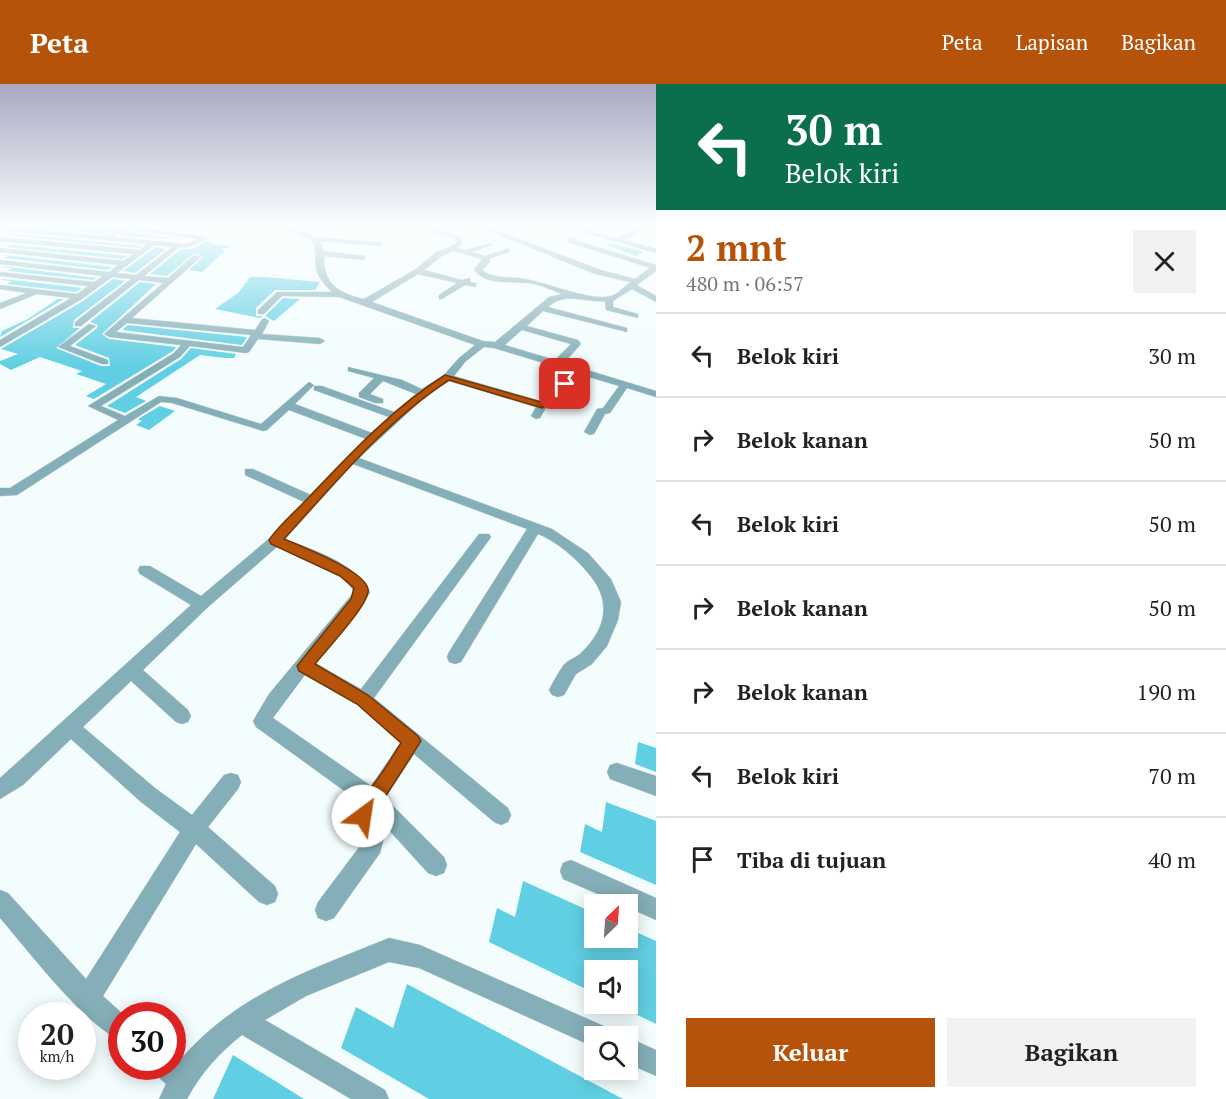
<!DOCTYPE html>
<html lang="id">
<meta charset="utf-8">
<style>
:root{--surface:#fff;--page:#f2f2f2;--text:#222;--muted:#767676;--line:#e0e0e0;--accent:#b45309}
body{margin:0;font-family:"PT Serif",serif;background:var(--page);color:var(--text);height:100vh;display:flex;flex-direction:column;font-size:22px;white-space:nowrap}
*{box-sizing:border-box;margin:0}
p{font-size:20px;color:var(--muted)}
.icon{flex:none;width:33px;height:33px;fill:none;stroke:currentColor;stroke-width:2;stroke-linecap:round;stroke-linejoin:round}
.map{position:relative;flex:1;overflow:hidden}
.drawer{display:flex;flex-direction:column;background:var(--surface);width:570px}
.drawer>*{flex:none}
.top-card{background:#0b6e4f;color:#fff;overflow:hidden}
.needle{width:39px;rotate:25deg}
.fabs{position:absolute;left:584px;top:810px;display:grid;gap:12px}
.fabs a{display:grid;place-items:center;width:54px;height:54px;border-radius:0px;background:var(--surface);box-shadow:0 3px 15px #0003;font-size:30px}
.speed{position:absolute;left:18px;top:918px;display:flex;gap:12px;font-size:30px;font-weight:700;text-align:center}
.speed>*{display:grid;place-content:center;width:78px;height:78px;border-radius:50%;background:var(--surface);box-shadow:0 3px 15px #0003;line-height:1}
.speed small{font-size:15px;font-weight:400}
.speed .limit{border:9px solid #d22;background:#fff;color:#111}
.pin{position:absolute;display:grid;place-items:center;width:51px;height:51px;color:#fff;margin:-26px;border-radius:12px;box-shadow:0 3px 9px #0006}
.me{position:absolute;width:66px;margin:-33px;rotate:31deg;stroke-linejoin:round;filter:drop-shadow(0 0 4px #0008)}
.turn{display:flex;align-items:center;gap:21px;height:126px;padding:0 30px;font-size:27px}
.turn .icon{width:78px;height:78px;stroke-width:2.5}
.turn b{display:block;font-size:42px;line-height:51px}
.round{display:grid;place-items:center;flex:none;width:63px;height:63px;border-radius:0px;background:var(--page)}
.overview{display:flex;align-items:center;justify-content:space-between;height:102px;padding:0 30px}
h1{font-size:36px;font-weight:600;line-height:45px;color:var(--accent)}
.button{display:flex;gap:12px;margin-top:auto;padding:12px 30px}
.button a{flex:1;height:69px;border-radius:0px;background:var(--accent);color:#fff;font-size:24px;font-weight:600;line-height:69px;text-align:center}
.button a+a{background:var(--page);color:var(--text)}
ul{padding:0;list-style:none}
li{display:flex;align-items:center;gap:18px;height:84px;padding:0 30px;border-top:2px solid var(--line)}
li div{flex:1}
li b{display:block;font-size:22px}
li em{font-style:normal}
header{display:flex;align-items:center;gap:36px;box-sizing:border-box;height:84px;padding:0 30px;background:var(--accent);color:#fff}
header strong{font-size:28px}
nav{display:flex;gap:33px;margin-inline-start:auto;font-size:21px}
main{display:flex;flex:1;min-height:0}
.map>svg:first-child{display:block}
</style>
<header>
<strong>Peta</strong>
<nav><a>Peta</a><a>Lapisan</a><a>Bagikan</a></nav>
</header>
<main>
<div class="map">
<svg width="656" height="1015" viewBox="0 0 656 1015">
<rect width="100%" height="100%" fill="#f3fdfe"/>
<path fill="#61cfe3" d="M20,141H122L103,150Z
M127,148L189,156L120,152Z
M7,149L142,162L139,164L3,151Z
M207,157L212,158L210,160L231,162L222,166L225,167L202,188L189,186L203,173L195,169L167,192L150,190L181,165H191Z
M612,159L644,168L636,172L607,161Z
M5,160L127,172L122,175L7,163L11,161Z
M156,163L166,165L135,189L123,187Z
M3,171H5L112,183L108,186L4,174L8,172Z
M1,183L2,182L97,194L93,196L8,187L12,184Z
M250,193H265L320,198L315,206H275L256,224V232H263L260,234L215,225L238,209Z
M3,195L82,204L76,208L7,200L11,197L1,196Z
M113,195L125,197L74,236L73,244H80L56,264L101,282H110L109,274L75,261L97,244L98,241L90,238L140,198L156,200L102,250L109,255L176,263L173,267L94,315L86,312L106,300L76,290L82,287L40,273L11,286L0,280V277L18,270L1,265L83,217Z
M283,214L300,215L274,237L265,232Z
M58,215H64L0,253L2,247L26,236Z
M128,241L247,253L242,261L122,246Z
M191,264L236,270L234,274H225L200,271L136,313L146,317L125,329L107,322L181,275Z
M160,322L175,327L149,346L136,341L142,337L138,335Z
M638,658L656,664V688L635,680Z
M606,718L656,737V801L580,768L585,740L602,748Z
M523,797L594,829V854H627V844L656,857V940L627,926V886H594V909L489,858L497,824L515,833Z
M407,900L591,998L623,1015H429L341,964L356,923L393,944Z
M233,971L272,995L304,1015H213Z"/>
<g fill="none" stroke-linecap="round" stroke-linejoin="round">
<g stroke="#ced7d7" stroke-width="1">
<path id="street" d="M276,141H285L316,153L383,159L381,162L320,157L324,167L366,172L363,176L324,172C323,200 339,209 364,215L416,185L436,168L450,163L456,159L455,155L415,142L401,148L396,147C415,133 440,146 460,153L463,159L458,164L465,166L492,159V161L472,168L485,172L509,164V168L489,175L490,178L482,186C492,194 506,193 518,194C543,196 589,218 611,212C618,210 625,202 630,198L595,190L474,141H483L601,186L635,195L650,184L568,158L567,155L577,153V155L575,156L656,181V187L637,201L656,212V218L632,205L613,217V223L638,230V234L606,226L605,217C583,219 566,207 548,223L627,244V248L543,227L527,242L578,256L581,260L564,279L656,307V313L627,304L610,329L605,330L594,350L590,351L584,348L597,325L603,324L619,302L579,290L547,322L540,334L536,335L531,332L536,323L449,297L427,311L359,374L552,445L588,469L611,495L621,518L618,536L607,562L592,580L576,590L564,611L558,613L552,611L549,606C553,598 558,589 563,582C567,576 576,574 581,569C607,544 612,516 588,489C576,474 556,457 538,450L461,578L455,580L449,578L447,573L449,568L527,445L353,380L285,455C315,467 354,478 370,508L362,522L315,579L361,605L479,450H489L491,453L489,456L374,614L508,724L511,731L508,738L501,741L494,738L414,670L385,714L444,773L447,781L444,789L436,792L428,789L377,733L385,750L380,769L334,834L326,837L318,834L315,826L318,818L363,758L364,752L351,726L357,716L256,643L253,637L269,610L354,508C344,487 299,472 278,462L207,524L143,586L188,626L191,632L188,638L182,640L176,638L131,597L83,643L155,704L192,731L224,691L231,689L238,691L241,698L238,705L208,743L275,802L278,810L275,818L267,821L259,818L196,760L103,912L125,932H122V957C85,942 28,866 0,834V806L8,809L86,895L180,748L141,718L71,655L23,701L0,715V694L191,521L140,490L138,486L140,482H150L201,512L271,453L304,418L245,391V385H253L311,411L366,355L289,326L267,346L263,347L172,319L161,318L17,411L0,412V404H10L118,336L88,322L174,269L181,261L109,253L104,250L163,199L139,196L81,242H75V238L131,195L112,193L82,215L0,263V256L71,214L37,210L0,225V219L27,209L0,205V201L77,210L88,202L0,192V188L94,198L103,192L0,180V176L109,188L118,181L0,168V164L123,177L134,170L0,157V153L140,166L147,160L0,146V142L103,152L126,142L207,153V155L190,163H180L144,192L168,194L194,171L201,173L132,234L255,246L262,235L265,234L269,237L262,250L320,254L325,257L320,260L258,255L249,268L246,269L190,262L180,273L101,322L125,332L159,312L177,314L261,340L309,298L314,301L295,320L372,349L389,333L314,306V302H322L394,328L416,310L383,297L370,310L383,315V319H375L359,313V309L374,294L348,287V283L402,296L422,305L444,291L459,274L475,261L339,213L282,212L264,230H258V226L277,208H332C326,202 318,194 316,184C314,172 318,170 312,156ZM127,146L197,155L187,160L112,153ZM155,161L172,163L136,191L117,189ZM453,167L482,175L474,186C487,203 515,196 534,200C544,202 553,207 562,210L549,213L495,258L483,257L372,218L418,190L457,199L439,211V215H442L465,201L476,203V199L470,198V194L462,196L424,186L442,172ZM127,239L251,251L243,263L116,248ZM522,246L571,260L555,276L505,261ZM484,263L494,264L570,287L540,317L454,292L465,278ZM305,591L357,620L401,658L371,702L273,634Z
M642,144L647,145L624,156L656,165V169L579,147L582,145L616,154Z
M89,240L96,242L70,262L108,276V280H102L58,263Z
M617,679L656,692V712L610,695L607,688L610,681Z
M571,776L656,814V836L627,823V820H621L563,795L560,787L563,779Z
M389,854L420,861L606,943L609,952H594V963L419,884L389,878L306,912L265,936L385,1006L389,1015H351L242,951C219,969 201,989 187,1015H159L166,1000L156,991L152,982H172V972L179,977C238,909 308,887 389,854Z
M627,953L656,966V992L627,979Z"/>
</g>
<use href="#street" fill="#85afb8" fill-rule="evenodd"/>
</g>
<linearGradient id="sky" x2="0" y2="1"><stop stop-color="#a9a8c2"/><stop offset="0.5" stop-color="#fafeff"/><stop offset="1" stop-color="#fafeff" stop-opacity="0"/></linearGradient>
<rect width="656" height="283" fill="url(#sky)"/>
<path fill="#b45309" stroke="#753606" stroke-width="1.5" d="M445,291L541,318L562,298L570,300L542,324L449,296C385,338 335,399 284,455C300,462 372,489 368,508C365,525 327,565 315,580L368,611L418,652L421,657L380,721L371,727L372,732L369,739L363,741L357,739C355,735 352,729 353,725C354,716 362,713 368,707C381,693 391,674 401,659L357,620L299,587L297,582L351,515L354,504L340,492L271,460L269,456C280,440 297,426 310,412C352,368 393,324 445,291Z"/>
</svg>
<div class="fabs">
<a><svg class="needle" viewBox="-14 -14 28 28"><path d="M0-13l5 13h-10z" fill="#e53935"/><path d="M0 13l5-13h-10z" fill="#767676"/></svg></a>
<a><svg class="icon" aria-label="sound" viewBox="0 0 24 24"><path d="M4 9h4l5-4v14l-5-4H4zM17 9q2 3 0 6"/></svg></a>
<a><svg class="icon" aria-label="search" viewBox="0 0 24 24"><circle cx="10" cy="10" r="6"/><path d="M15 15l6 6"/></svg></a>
</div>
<div class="speed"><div>20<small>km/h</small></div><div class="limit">30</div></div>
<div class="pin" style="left:565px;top:300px;background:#d93025"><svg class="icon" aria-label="arrive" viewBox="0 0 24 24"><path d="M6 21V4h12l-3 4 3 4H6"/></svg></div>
<svg class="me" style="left:363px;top:732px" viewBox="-20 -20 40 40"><circle r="19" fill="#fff"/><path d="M0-13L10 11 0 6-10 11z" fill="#b45309"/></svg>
</div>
<section class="drawer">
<div class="top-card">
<div class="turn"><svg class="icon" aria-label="left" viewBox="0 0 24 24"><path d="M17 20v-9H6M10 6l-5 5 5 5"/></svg><div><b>30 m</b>Belok kiri</div></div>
</div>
<div class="overview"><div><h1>2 mnt</h1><p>480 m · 06:57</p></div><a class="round"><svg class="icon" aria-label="close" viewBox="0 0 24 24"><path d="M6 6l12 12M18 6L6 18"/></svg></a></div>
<ul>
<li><svg class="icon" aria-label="left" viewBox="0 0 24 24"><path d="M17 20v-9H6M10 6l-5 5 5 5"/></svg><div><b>Belok kiri</b></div><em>30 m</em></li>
<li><svg class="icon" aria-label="right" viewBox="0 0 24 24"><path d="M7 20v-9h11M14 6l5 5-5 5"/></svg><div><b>Belok kanan</b></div><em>50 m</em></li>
<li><svg class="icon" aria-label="left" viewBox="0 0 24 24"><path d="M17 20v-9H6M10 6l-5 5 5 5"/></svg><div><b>Belok kiri</b></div><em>50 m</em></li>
<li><svg class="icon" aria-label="right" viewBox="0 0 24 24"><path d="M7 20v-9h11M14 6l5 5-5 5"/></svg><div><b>Belok kanan</b></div><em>50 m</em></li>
<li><svg class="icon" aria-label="right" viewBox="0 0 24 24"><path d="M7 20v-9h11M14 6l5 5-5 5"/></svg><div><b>Belok kanan</b></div><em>190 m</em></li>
<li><svg class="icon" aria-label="left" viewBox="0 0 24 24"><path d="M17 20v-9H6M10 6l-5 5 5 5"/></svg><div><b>Belok kiri</b></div><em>70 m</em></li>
<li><svg class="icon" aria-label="arrive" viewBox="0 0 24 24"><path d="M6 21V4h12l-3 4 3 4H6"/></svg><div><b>Tiba di tujuan</b></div><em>40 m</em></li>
</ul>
<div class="button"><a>Keluar</a><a>Bagikan</a></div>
</section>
</main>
